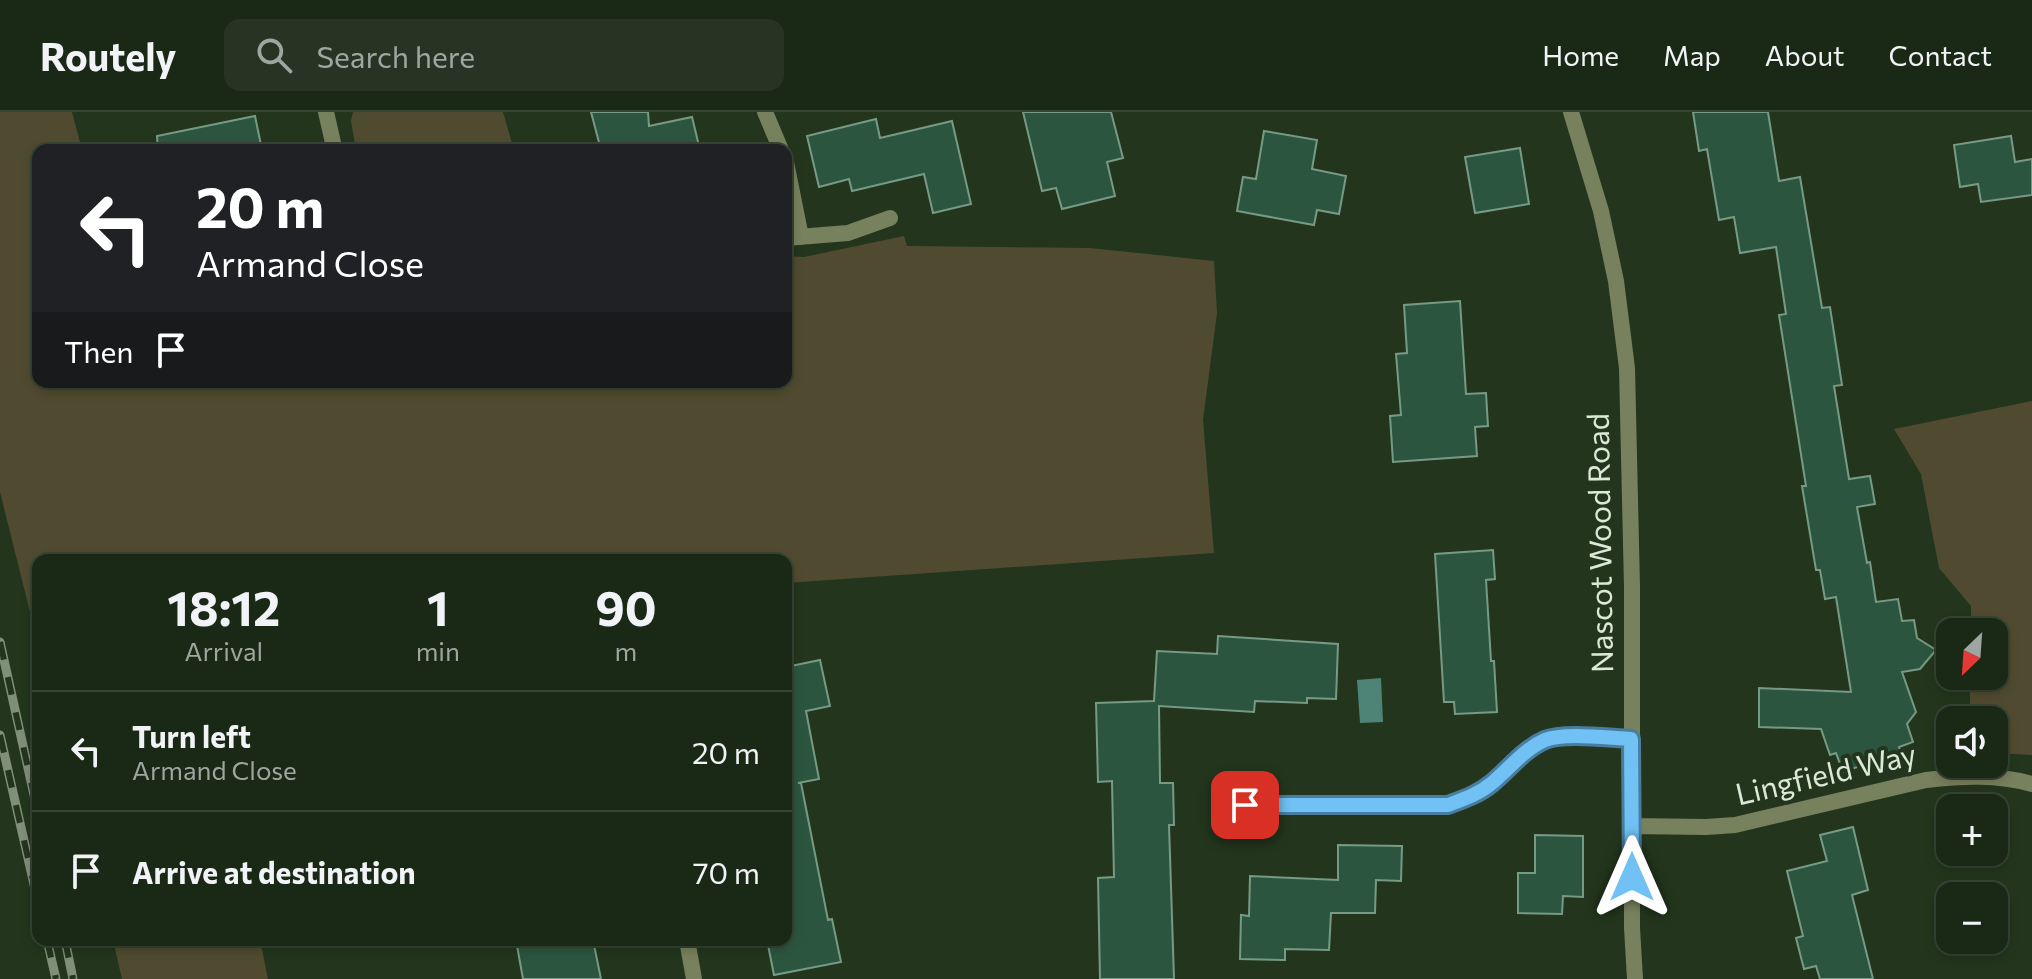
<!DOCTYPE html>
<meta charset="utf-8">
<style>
:root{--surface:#1a2816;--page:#273423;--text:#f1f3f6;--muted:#9fa6a1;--line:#384435}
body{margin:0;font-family:Commissioner,sans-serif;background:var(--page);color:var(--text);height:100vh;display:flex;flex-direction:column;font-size:30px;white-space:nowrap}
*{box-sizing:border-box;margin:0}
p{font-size:26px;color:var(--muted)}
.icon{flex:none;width:44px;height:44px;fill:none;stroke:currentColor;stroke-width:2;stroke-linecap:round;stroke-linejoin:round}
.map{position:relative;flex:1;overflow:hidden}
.side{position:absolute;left:32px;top:442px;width:760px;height:392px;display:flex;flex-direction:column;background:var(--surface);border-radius:16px;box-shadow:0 4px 12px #0003,0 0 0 2px var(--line)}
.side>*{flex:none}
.guide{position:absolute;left:32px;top:32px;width:760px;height:244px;border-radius:16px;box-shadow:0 4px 12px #0003,0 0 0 2px var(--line);background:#202124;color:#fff;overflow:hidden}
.needle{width:52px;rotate:205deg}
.controls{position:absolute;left:1936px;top:506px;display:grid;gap:16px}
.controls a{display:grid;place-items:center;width:72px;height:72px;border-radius:16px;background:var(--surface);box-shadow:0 4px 12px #0003,0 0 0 2px var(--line);font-size:40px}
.pin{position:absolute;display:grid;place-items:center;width:68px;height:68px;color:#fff;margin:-34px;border-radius:16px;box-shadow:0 4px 12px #0006}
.me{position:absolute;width:88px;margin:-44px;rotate:0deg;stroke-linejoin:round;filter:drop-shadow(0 0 6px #0008)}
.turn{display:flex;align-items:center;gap:28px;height:168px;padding:0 32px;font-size:36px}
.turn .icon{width:104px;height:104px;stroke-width:2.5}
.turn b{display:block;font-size:56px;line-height:68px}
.then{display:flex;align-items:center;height:76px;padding:0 32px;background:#0003;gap:16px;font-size:30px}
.eta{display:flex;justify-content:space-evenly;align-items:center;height:136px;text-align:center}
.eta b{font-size:48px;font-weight:700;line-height:56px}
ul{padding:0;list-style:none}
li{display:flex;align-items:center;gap:24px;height:120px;padding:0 32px;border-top:2px solid var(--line)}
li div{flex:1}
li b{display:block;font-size:30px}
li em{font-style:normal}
header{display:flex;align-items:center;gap:48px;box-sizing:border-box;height:112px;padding:0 40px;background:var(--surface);border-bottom:2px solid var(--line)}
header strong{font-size:38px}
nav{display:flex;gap:44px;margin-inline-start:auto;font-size:28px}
.search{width:560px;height:72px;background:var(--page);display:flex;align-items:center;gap:20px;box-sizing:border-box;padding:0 28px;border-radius:16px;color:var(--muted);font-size:30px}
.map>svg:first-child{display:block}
</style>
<header>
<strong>Routely</strong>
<div class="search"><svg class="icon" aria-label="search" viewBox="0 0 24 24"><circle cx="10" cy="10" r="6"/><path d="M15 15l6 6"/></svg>Search here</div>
<nav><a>Home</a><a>Map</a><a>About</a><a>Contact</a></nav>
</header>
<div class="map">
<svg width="2032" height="867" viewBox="0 0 2032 867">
<rect width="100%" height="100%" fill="#23361d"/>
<path fill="#504b30" d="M0,0H72L82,38H38V270H786V144L804,145L904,124L907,134L1090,136L1214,149L1217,201L1203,308L1214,441L786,471V448H38V532L0,380Z
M353,0H503L514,38H356L351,9Z
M2032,289V643L1994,641V608H1970V564H1994V520H1971V494L1939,456L1921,362L1894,317Z
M113,828H260L268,867H122Z"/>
<path fill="#4e8378" d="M1381,566L1383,610L1360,611L1357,568Z"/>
<path fill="#2c553f" stroke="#779a85" stroke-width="2" d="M591,0H648L649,14L692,5L700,38H601Z
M1023,0H1111L1123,46L1107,50L1115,84L1062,97L1056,76L1042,79Z
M1693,0H1768L1779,69L1800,65L1822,196L1830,195L1842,273L1834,274L1849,367L1870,364L1875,392L1857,395L1867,451L1870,450L1876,490L1898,487L1902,509L1914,508L1917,526L1936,538L1920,557L1902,560L1916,600L1907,612L1913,630L1899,635L1901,640L1843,660L1836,641L1830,643L1821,617L1759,615V576L1851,580L1836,485L1825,487L1820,458H1816L1802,374H1806L1779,203L1786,202L1776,135L1740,141L1734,105L1719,108L1707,37L1699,39Z
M255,4L262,38H158L157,24Z
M876,7L880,26L952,9L971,92L933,101L924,62L852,79L849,67L819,75L807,24Z
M1264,19L1317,28L1312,57L1346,64L1339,102L1317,98L1314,113L1237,99L1243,65L1256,67Z
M2011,24L2015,50L2032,47V83L1981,90L1978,72L1960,75L1954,33Z
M1520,36L1529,92L1475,101L1465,45Z
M1460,189L1466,282L1486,281L1488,314L1475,315L1477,344L1393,350L1390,304L1401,303L1396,242L1407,241L1404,193Z
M1493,438L1495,467L1486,468L1491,549H1494L1497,600L1455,602L1454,590H1444L1435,442Z
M1218,524L1338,532L1336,587L1307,586V591L1255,589L1254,600L1159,594L1160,671H1173L1174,713H1169L1174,867H1100L1098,766L1114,765L1112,669L1098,670L1096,591L1154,589L1157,539L1217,542Z
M820,548L830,594L806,599L819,667L798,671H801L828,808L832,807L841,850L774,863L767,828H786V555Z
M1853,715L1868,778L1852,783L1873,867H1820L1816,854L1804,857L1796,826L1803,824L1787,759L1827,749L1820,723Z
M1535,723L1583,724V785L1563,784L1562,802L1518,801V761H1535Z
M1338,733L1402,734L1401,769L1376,768L1375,801H1331L1329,838L1285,837V848L1240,847L1241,803L1249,804L1250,764L1338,768Z
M516,828H593L601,867H523Z"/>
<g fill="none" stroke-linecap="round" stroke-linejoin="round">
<path stroke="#78815d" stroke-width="16" d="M326,0L334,35
M765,0L781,38
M1571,0L1601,99L1616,169L1627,256L1632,475V816L1635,867
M786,50L801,125
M786,126L848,121L890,106
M1245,693H1448C1464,687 1479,682 1492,671C1509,657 1524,637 1545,628C1564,620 1609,626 1631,627
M1632,714L1706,715L1735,713L1926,668C1962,664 1997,662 2032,672
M687,828L694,867"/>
<g stroke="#7f8f7a" stroke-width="9">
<path id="rail" d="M0,530L38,701
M0,623L38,790
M47,828L56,867
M65,828L73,867"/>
</g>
<use href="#rail" stroke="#23361d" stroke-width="6" stroke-dasharray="18" stroke-linecap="butt"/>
</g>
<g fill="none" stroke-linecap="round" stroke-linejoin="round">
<g stroke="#497d9f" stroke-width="20">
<path id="route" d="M1245,693H1448C1464,687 1479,682 1492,671C1509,657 1524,637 1545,628C1564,620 1608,626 1631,627L1632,765"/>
</g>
<use href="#route" stroke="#71c1f4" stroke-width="14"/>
</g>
<g text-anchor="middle" stroke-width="8" stroke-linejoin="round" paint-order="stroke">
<g font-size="30" fill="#dce8d8" stroke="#23361d">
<text transform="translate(1601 431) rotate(-91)" y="10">Nascot Wood Road</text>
<text transform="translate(1826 663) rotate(-13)" y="10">Lingfield Way</text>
</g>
</g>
</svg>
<div class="controls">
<a><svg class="needle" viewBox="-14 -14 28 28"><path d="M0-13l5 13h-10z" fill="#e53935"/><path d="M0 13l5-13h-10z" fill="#9fa6a1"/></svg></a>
<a><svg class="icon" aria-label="sound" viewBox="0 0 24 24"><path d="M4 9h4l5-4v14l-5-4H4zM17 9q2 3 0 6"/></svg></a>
<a>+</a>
<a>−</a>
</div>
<div class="pin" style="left:1245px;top:693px;background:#d93025"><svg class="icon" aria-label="arrive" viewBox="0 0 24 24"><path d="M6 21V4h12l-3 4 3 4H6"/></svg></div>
<svg class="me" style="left:1632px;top:765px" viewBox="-20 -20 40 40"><path d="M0-17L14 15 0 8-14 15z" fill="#71c1f4" stroke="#fff" stroke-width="4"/></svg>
<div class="guide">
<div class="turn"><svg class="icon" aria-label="left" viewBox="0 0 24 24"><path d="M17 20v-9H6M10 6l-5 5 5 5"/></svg><div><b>20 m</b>Armand Close</div></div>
<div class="then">Then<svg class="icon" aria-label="arrive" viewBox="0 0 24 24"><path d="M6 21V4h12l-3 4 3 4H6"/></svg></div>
</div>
<section class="side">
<div class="eta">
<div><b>18:12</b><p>Arrival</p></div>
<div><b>1</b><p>min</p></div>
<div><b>90</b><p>m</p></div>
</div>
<ul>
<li><svg class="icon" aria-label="left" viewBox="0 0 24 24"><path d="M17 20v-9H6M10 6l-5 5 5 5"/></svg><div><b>Turn left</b><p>Armand Close</p></div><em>20 m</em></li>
<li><svg class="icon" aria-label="arrive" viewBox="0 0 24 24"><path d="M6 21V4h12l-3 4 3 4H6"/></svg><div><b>Arrive at destination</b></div><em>70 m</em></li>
</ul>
</section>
</div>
